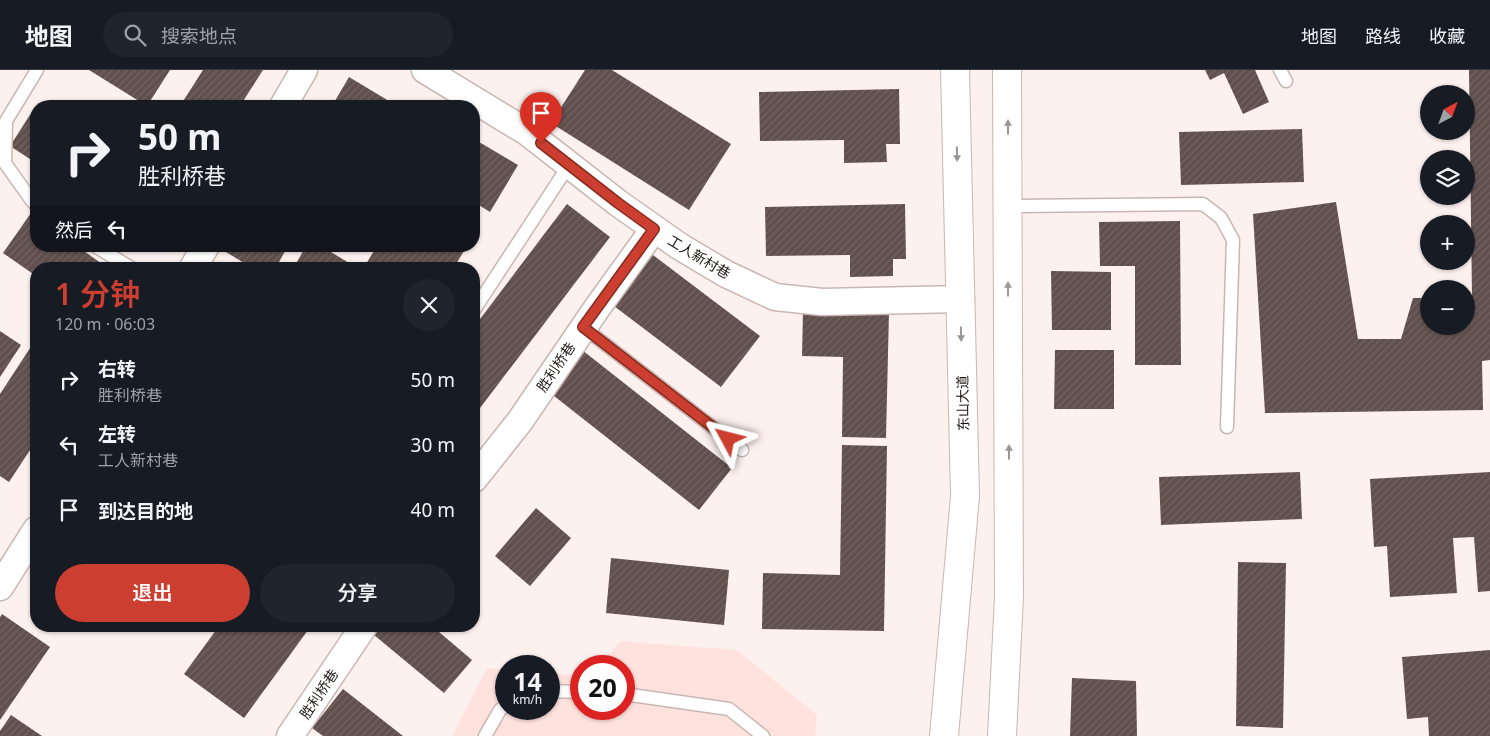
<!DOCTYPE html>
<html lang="zh">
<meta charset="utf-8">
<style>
:root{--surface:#171b24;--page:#20242c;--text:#f1f3f6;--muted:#9ea1a6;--line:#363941;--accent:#cc3f30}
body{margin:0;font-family:"Noto Sans","Noto Sans SC",sans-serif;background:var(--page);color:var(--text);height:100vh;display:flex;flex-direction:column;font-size:19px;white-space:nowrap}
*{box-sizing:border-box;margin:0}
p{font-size:16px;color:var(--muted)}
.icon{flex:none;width:28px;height:28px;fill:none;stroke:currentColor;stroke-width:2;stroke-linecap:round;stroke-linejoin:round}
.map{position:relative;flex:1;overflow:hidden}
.side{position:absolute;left:30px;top:192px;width:450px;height:370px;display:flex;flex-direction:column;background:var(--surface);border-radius:20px;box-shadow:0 1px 4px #0004}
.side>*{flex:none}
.top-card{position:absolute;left:30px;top:30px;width:450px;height:152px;border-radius:20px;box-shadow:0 1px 4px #0004;background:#171b24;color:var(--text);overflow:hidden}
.needle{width:32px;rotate:41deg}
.buttons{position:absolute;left:1420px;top:15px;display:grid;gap:10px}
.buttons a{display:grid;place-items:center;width:55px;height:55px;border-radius:50%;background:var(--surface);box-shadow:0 1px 4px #0004;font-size:25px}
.speed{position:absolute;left:495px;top:585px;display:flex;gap:10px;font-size:25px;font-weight:700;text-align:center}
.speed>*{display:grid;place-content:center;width:65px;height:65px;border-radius:50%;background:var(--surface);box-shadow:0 1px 4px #0004;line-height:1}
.speed small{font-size:12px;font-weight:400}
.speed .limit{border:8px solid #d22;background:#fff;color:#111}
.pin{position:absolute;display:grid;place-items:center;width:42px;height:42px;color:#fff;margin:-51px -21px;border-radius:50% 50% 50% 0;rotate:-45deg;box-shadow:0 0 5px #0007}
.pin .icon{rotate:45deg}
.me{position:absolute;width:55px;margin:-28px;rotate:308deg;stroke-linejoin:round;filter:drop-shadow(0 0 4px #0008)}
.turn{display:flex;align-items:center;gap:18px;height:105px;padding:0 25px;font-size:22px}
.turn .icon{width:65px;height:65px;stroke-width:2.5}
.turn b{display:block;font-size:35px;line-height:42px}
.then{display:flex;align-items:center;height:48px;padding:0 25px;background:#0003;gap:10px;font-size:19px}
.round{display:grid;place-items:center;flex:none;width:52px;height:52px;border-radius:26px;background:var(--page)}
.headline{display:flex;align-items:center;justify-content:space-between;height:85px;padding:0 25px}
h1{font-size:30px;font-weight:600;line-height:38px;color:var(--accent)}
.button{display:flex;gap:10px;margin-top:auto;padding:10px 25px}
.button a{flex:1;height:58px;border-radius:30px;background:var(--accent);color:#fff;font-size:20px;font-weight:600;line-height:58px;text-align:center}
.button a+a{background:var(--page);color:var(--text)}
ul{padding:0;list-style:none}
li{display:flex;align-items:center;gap:15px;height:65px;padding:0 25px}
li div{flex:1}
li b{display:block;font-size:19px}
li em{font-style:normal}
header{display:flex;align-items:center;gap:30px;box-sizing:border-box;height:70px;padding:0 25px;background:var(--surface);border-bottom:1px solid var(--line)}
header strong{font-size:24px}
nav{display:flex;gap:28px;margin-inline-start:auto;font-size:18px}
.search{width:350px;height:45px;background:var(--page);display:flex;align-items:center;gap:12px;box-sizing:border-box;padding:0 18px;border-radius:28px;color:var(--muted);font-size:19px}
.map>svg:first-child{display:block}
</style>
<header>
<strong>地图</strong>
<div class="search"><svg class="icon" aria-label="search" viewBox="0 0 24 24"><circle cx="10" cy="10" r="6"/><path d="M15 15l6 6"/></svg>搜索地点</div>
<nav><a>地图</a><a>路线</a><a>收藏</a></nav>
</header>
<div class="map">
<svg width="1490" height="666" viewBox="0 0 1490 666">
<defs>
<pattern id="building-hatch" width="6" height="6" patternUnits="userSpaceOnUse" patternTransform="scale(1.25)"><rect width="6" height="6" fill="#604f4d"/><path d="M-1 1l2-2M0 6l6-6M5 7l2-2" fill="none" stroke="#726463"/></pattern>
</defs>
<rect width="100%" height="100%" fill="#fdf1ef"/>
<path fill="#ffe2dd" d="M620,571L737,580L817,645L815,666H452L487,598L506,600V639H549V603L581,606V639H624V596H601Z"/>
<path fill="url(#building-hatch)" d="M89,0H170L147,36Z
M203,0H263L240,36H180Z
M585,0H612L731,74L689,140L551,53Z
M1205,0H1255L1269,32L1243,44L1224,3L1210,10Z
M1469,0H1490V290L1482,291L1483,340L1265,343L1253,144L1336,132L1358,269H1401L1413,228H1429V256H1466V227H1472Z
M349,7L389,31L385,36H332Z
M899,19L900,74H886L887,92L844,93V70L760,71L759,22Z
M35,37L36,38V93L10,76Z
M1302,59L1304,112L1181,115L1179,62Z
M474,69L518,95L490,142L474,132Z
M567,134L610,167L474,346V257Z
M905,134L906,189H893V206L850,207V185L766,186L765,137Z
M31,143L36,147V176H77L109,199H36V206L3,183Z
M1180,151L1181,295H1135V196H1100L1099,152Z
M216,176H288L275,199H254Z
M306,176H321L359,199H293Z
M377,176H467L453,199H363Z
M649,182L760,266L721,317L610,233Z
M1051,201L1111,202V260H1052Z
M803,240L889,242L886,368L842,367L843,287L802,286Z
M0,261L21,275L0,307Z
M36,269V371L9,412L0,406V324Z
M582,280L732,398L699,440L549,322Z
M1055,280H1114V339H1054Z
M842,375L887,376L884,561L762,559L763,503L840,505Z
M1300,402L1302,449L1161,455L1159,407Z
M1490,402V521L1478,522L1474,467L1453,468L1457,523L1390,527L1387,476L1374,477L1370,409Z
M536,438L571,468L530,516L495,486Z
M611,488L729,500L724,555L606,543Z
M1238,492L1286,493L1283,658L1236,656Z
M2,544L50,577L0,650V547Z
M219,556H311L244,648L184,604Z
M382,556H432L472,590L444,623L374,565Z
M1490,580V666H1429L1428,647L1407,649L1402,587Z
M1072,608L1136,611L1137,666H1070Z
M343,619L403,666H323L312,658Z
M11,645L42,666H0V661Z"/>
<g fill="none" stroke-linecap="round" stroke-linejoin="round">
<g stroke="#c9b6b2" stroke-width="15">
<path id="lane" d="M1280,0L1286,11
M36,135L32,131L5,93L6,51L37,0
M1008,136L1203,134L1221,148L1233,170L1227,357
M95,176L133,199
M474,240L569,95
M583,257L742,380
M549,621L581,622
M624,624L729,639L763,666
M485,666L500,640L506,635"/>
</g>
<g stroke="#c9b6b2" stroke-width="29">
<path id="street" d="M425,0L527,62L618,133L679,176L726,204L775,227L822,232L961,229
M283,36L304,0
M192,199L206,176
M474,409L520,351L597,238L654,159
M0,517L36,460
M290,666L364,556"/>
</g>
<g stroke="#c9b6b2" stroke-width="30">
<path id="primary" d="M944,666L965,426L955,0
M1002,666L1009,527L1007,0"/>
</g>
<use href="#lane" stroke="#fff" stroke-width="12"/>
<use href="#street" stroke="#fff" stroke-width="26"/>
<use href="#primary" stroke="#fff" stroke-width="28"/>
</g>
<defs><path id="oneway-solid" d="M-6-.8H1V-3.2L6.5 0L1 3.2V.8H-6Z" transform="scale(1.25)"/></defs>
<g fill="#999696">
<use href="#oneway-solid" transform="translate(1008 57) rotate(-90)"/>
<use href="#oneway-solid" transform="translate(957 84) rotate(89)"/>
<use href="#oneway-solid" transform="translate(1008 219) rotate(-90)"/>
<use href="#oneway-solid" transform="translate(961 264) rotate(89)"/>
<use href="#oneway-solid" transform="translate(1009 382) rotate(-90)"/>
</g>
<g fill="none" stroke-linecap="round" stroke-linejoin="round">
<g stroke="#85291f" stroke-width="12">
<path id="route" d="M541,73L618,133L654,159L583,257L728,369"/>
</g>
<use href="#route" stroke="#cc3f30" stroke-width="9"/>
</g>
<g text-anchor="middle" stroke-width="5" stroke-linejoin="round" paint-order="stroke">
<g font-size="14" fill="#1d1615" stroke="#fff">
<text transform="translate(699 187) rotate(31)" y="5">工人新村巷</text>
<text transform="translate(556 297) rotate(-56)" y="5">胜利桥巷</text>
<text transform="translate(963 333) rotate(-91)" y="5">东山大道</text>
<text transform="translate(319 624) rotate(-56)" y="5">胜利桥巷</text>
</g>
</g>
</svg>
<div class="buttons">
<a><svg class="needle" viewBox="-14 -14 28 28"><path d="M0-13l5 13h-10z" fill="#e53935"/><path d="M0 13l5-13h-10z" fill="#9ea1a6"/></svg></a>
<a><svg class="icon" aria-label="layers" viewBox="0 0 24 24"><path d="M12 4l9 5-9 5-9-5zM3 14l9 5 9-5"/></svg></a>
<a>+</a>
<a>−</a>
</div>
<div class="speed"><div>14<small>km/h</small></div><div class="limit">20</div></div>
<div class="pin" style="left:541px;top:73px;background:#d93025"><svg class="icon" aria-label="arrive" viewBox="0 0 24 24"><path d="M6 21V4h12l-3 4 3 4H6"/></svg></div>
<svg class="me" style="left:728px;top:369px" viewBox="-20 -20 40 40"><path d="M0-17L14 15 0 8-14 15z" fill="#cc3f30" stroke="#fff" stroke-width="4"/></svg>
<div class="top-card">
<div class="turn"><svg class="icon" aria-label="right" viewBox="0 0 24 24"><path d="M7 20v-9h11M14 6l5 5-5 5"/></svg><div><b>50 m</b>胜利桥巷</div></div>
<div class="then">然后<svg class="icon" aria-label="left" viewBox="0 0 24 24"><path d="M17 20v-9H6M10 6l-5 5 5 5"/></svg></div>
</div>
<section class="side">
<div class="headline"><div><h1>1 分钟</h1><p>120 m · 06:03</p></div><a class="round"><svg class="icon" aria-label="close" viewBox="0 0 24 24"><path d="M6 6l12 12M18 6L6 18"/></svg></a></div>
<ul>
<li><svg class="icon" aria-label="right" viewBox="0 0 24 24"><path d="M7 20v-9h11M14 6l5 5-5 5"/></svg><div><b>右转</b><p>胜利桥巷</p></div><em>50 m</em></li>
<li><svg class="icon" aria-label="left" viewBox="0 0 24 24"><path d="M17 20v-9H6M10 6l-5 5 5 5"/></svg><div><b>左转</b><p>工人新村巷</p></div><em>30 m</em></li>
<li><svg class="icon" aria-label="arrive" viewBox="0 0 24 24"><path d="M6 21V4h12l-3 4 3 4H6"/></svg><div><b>到达目的地</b></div><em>40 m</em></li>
</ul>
<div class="button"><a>退出</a><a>分享</a></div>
</section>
</div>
